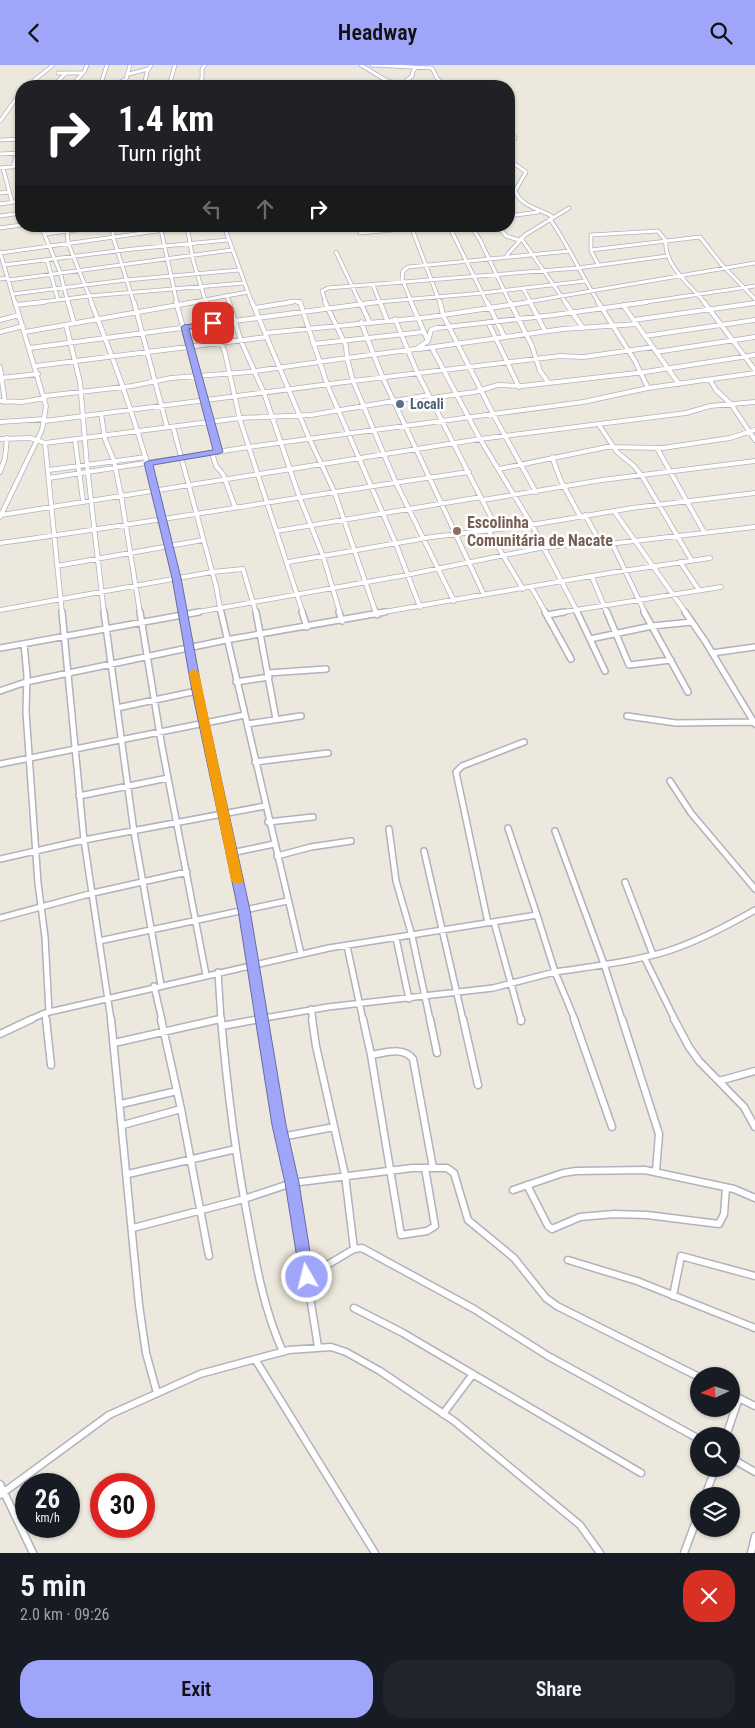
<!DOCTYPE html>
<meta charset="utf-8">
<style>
:root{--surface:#171b24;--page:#20242c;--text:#f1f3f6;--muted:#9ea1a6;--accent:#9fa6f9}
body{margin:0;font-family:"Roboto Condensed",sans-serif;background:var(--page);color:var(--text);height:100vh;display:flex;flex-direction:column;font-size:19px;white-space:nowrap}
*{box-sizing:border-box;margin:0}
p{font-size:16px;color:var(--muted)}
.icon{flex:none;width:28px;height:28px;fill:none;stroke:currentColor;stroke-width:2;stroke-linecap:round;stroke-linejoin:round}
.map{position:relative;height:1488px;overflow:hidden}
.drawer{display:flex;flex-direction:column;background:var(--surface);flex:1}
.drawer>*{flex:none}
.banner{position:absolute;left:15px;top:15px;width:500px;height:152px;border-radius:20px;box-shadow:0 1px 4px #0004;background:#202124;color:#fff;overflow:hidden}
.needle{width:32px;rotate:266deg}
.controls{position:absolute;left:690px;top:1302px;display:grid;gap:10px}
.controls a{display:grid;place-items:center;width:50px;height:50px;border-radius:50%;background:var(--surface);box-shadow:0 1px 4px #0004;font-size:25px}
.speed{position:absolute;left:15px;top:1408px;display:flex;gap:10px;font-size:25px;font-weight:700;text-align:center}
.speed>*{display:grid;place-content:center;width:65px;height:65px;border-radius:50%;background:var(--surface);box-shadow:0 1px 4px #0004;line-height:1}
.speed small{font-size:12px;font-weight:400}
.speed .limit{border:8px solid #d22;background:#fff;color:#111}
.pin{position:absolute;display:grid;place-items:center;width:42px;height:42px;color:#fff;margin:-21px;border-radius:10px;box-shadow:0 2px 8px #0006}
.me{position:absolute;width:55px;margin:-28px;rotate:352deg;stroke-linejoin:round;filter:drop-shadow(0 0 4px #0008)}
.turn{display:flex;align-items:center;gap:18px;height:105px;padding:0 20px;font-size:22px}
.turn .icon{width:65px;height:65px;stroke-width:2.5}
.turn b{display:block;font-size:35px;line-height:42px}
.lanes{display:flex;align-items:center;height:48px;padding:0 20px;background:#0003;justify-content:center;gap:25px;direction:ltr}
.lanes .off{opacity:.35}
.round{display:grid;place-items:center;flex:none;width:52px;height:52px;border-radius:20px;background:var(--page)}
.summary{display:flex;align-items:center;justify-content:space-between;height:85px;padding:0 20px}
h1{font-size:30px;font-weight:600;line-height:38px}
.cta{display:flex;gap:10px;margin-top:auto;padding:10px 20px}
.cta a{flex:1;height:58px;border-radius:20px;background:var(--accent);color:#111;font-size:20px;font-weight:600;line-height:58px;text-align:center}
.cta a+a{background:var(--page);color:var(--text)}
header{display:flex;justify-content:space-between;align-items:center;height:65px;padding:0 20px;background:var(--accent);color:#111;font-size:22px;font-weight:600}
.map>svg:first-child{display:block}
</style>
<header><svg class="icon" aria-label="back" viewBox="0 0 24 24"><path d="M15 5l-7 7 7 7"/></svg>Headway<svg class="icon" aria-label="search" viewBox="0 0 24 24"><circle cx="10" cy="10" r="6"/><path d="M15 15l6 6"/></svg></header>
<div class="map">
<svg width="755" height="1488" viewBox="0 0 755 1488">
<rect width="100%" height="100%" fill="#ede8dd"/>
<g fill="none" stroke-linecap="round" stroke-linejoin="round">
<g stroke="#b1b1bf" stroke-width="4.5">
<path id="minor-far3" d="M361,0L384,14L400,21
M372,0L432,3L437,13L446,21
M58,8H83
M129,9L148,4
M46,19L73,20
M55,19L66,8
M195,20L202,14V4L205,0
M27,21L53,0
M71,21L84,7L87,0
M100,21L107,0
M112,21L126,14L130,0
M144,21L147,7L151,0
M169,21L175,0
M400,21L412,11L413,6L417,2
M0,56L21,27
M509,66L515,73L509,80
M0,75L21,74
M0,89L21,88
M509,95L526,107L515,126C523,143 539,143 553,152
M13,102L21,73
M0,103L21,101
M3,103L12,137
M0,128L9,127
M0,139L21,136
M0,151L21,148
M509,151L538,147
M550,154C569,181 581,210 599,238
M41,161L60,207L68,238
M67,161L68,178L92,238
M113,161V172L134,238
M187,161L193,195L206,238
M224,161L252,238
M411,161L440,238
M449,161L487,238
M471,161L480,175L510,238
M498,161L506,171L519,175
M0,163L21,160
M161,165L177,238
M360,168L436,161
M45,169L108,161
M521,173L566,238
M591,185L700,172L722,200L755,234
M0,187L15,238
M336,187L360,238
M0,188L193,161
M507,190L525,170L569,143
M47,195L58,235
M598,199L591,186V170L658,166L666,176C663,199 691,221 705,238
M4,200L133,184L228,175
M0,214L8,213
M9,215L232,185
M373,220L380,238
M523,223L531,238
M13,229L126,215L239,205
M227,230L229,238
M34,238L89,231L244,218
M188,238L248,227
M285,238L295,236L300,238
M326,238L322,226L328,223L578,203L667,191
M366,238L483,228L585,216
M412,238L402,214L403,206L408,202L570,186
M521,238L755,198
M639,238L755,221"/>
</g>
<g stroke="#b1b1bf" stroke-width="5.5">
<path id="minor-far2" d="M68,237L74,258
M91,237C131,337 164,442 183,548
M134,237L167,362
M176,237L218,387
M206,237L225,288L240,355L303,548
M229,237L241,276L264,328L299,431L323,491L340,548
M252,237L309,373L334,426L376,548
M298,237H300L327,319L396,479L420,542
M360,237L369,256
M380,237L387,255
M411,237L428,276
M440,237L443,250L493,349L536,427
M487,237L504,271
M510,237L532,281L540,306L548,317
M530,237L545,266
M565,237L583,263
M598,237L635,296L648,323
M704,237L755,305
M16,240L44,237
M623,240L679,319
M255,243L292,237
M395,254L417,307L497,464
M0,255L19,250
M634,255L755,238
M361,257L382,311L484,530
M488,257L519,322
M66,260L80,317L87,400L104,548
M0,267L23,261
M25,267L195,237
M266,268L430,252L529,237
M645,271L755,255
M313,279L423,267
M30,283L378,237
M432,283L480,374L532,460L578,548
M419,284L563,264L637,259
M656,287L755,272
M36,301L267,272
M0,302L5,337
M0,313L38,309
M710,315L716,325L731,339L755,375
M45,331L132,321L171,313L249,307L347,293L346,281L325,237
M431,333L475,327L498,320L522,321L645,307L755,290
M0,336L22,337L45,333
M101,349L105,374L114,396L121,430L140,548
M45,356L353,316L347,293L416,284L428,276L431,265L437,263L554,250L647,237
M0,357L45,354
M599,360L617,387L634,401L642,411L692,496
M173,362L216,521L221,548
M0,374L30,373L45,378L240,353L311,350L429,330
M75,375L83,436
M45,378L62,548
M657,383L704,467
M212,388L216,401L223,409L235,442
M552,392L561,416L580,451
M499,404L607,382L663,383L730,373L755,365
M49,405L146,392
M0,407L5,393L7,373
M49,413L249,382L583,337L648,323L755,308
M483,435L602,415L755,396
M614,446L686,548
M1,450L480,374L686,348L710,341L755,337
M585,450L600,477
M0,452L42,365L46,341L15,237
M488,465L523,524
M277,466L481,432
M0,478C157,457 312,429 469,407
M612,478L645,548
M288,497L432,472L525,461L632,443L755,428
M680,497L699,525
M57,501L203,475
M592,512L607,548
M531,522L546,548
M454,536L396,418L353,316L560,291L584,292L653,282
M0,545L212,507L243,504L256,548
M192,548L401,511L540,483L593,477L617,478L755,462
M378,548L609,508L710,493
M557,548L721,522"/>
</g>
<g stroke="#b1b1bf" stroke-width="8">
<path id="minor-far1" d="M62,547L84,775L111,955
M104,547L134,767L161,920
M140,547L162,682L206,910
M183,547L197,626L244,845L262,955
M221,547L301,889
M256,547L276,654
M302,547L307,562
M339,547L342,556
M376,547L377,550
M545,547L571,594
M577,547L605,606
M607,547L629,600L671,595
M644,547L688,627
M685,547L705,576L755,659
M547,550L564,547
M590,574L652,561L692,557
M24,579L27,610L26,647L38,818L45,872L49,947
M0,583L199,547
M712,588L755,582
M268,608L326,604
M236,617L269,612
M0,626L26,617L226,575L385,547
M117,643L197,626
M627,651L676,658L754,657
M247,659L301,651
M255,697L328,688
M0,699L245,650
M670,716L691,748L755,824
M79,731L168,713
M268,757L313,752
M508,763L537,850
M389,764L396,816L412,871L430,955
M555,766L604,899L622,955
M424,786L463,955
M231,788L274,779
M277,791L311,782L351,776
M0,794L84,775L265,741
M625,817L653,890
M0,853L93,828L187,807
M494,857L521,955
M488,858L456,707L462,701L524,677
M396,873L409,934
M99,876L287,836
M347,881L363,955
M644,892L675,955
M218,907L221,955
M154,921L162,955
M311,944L313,955
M45,948L46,955
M29,955L45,948L329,883L537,850L555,907C593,901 632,897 668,886C699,876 727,861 755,845
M215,955L221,954
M253,955L328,942L493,923L555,907L575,955"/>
</g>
<g stroke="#b1b1bf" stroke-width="9">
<path id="minor" d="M46,954L51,1000
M111,954L139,1240L146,1288L157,1328
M161,954L181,1044L209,1191
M221,954C227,1021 235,1088 248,1155C256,1200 264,1245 283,1287
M262,954C280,1064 301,1172 318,1282
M312,954L316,981L345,1110L354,1184
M363,954L371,990L401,1170L427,1166L435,1161L425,1103
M430,954L437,988
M463,954L478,1020
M521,954V956
M574,954L612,1062
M622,954L659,1069L656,1106
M674,954L689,982L699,996L744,1042L755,1062
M222,961L260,954
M0,969L32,954
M114,978L220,954
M371,990C385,988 403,981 413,994L433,1103
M719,1016L755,1006
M121,1039L177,1026
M123,1060L181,1044
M281,1072L334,1062
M128,1109L236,1084
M527,1120L548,1161L552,1164L580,1152L614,1149L647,1150L719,1159L724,1149L726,1123
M513,1125L563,1108L576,1106L645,1105L734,1124L755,1133
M133,1163L244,1134L292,1118L412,1103H447L454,1108L468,1155L514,1193L546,1233L557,1241L699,1312
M568,1195L637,1216L755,1263
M307,1212L354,1184L362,1183L474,1244L548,1291L699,1374
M673,1231L681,1191L755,1211
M354,1243L403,1268L641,1408
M255,1294L375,1488
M731,1329L755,1341
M443,1349L473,1309
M726,1371L739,1333
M731,1393L755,1407
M0,1419L33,1488
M0,1430L109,1350L200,1309L289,1285L331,1282L346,1287L380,1306L454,1356L580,1460L600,1488
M705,1431L715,1404
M684,1488L699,1448
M751,1488L755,1471"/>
</g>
<use href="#minor-far3" stroke="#fff" stroke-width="3"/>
<use href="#minor-far2" stroke="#fff" stroke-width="4"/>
<use href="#minor-far1" stroke="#fff" stroke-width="5"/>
<use href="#minor" stroke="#fff" stroke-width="6"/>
</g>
<path fill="#9fa6f9" stroke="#676ca2" d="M213,256L217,258L216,260L189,264L223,387L218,389L153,400L181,513L202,626L250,845L286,1060L299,1118L314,1212L312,1217L307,1219L302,1217L300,1212L285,1118L272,1060L238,845L192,626L172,513L144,398L148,396L213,385L181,262L184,260Z"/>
<path fill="#f59e0b" d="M194,604L199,608L243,815L242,818H233L231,815L189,608Z"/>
<circle fill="#5c6f8a" stroke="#fff" stroke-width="2" cx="400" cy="339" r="5"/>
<circle fill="#8d6e63" stroke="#fff" stroke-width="2" cx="457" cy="466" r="5"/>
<g text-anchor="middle" stroke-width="5" stroke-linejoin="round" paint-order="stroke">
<g font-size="14" font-weight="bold" fill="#4e5e75" stroke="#fff" text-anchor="start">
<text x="410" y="344">Locali</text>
</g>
<g font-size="16" font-weight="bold" fill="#785e54" stroke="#fff" text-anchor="start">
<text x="467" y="463">Escolinha<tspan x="467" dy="18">Comunitária de Nacate</tspan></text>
</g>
</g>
</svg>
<div class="controls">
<a><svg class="needle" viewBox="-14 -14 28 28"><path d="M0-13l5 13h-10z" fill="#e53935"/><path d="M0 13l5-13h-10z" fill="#9ea1a6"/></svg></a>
<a><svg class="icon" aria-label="search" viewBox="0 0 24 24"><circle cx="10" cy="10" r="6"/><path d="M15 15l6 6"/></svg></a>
<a><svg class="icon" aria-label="layers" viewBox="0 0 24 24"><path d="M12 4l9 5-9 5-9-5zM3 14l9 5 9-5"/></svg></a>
</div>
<div class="speed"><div>26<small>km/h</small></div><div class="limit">30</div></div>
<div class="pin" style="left:213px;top:258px;background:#d93025"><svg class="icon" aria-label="arrive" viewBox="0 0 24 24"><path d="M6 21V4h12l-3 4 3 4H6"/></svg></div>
<svg class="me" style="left:307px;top:1212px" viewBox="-20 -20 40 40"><circle r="17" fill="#9fa6f9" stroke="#fff" stroke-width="3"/><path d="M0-11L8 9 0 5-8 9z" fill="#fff"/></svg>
<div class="banner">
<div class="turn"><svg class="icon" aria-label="right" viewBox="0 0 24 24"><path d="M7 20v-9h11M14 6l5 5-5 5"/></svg><div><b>1.4 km</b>Turn right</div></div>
<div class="lanes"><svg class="icon off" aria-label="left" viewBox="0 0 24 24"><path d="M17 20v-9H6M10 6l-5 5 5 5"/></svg><svg class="icon off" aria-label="ahead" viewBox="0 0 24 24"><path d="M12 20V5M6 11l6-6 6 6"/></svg><svg class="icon" aria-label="right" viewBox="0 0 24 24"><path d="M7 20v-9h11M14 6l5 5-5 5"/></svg></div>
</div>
</div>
<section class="drawer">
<div class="summary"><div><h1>5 min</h1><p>2.0 km · 09:26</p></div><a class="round" style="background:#d93025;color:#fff"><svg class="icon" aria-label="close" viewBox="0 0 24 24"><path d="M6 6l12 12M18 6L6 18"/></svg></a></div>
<div class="cta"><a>Exit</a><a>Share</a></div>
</section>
